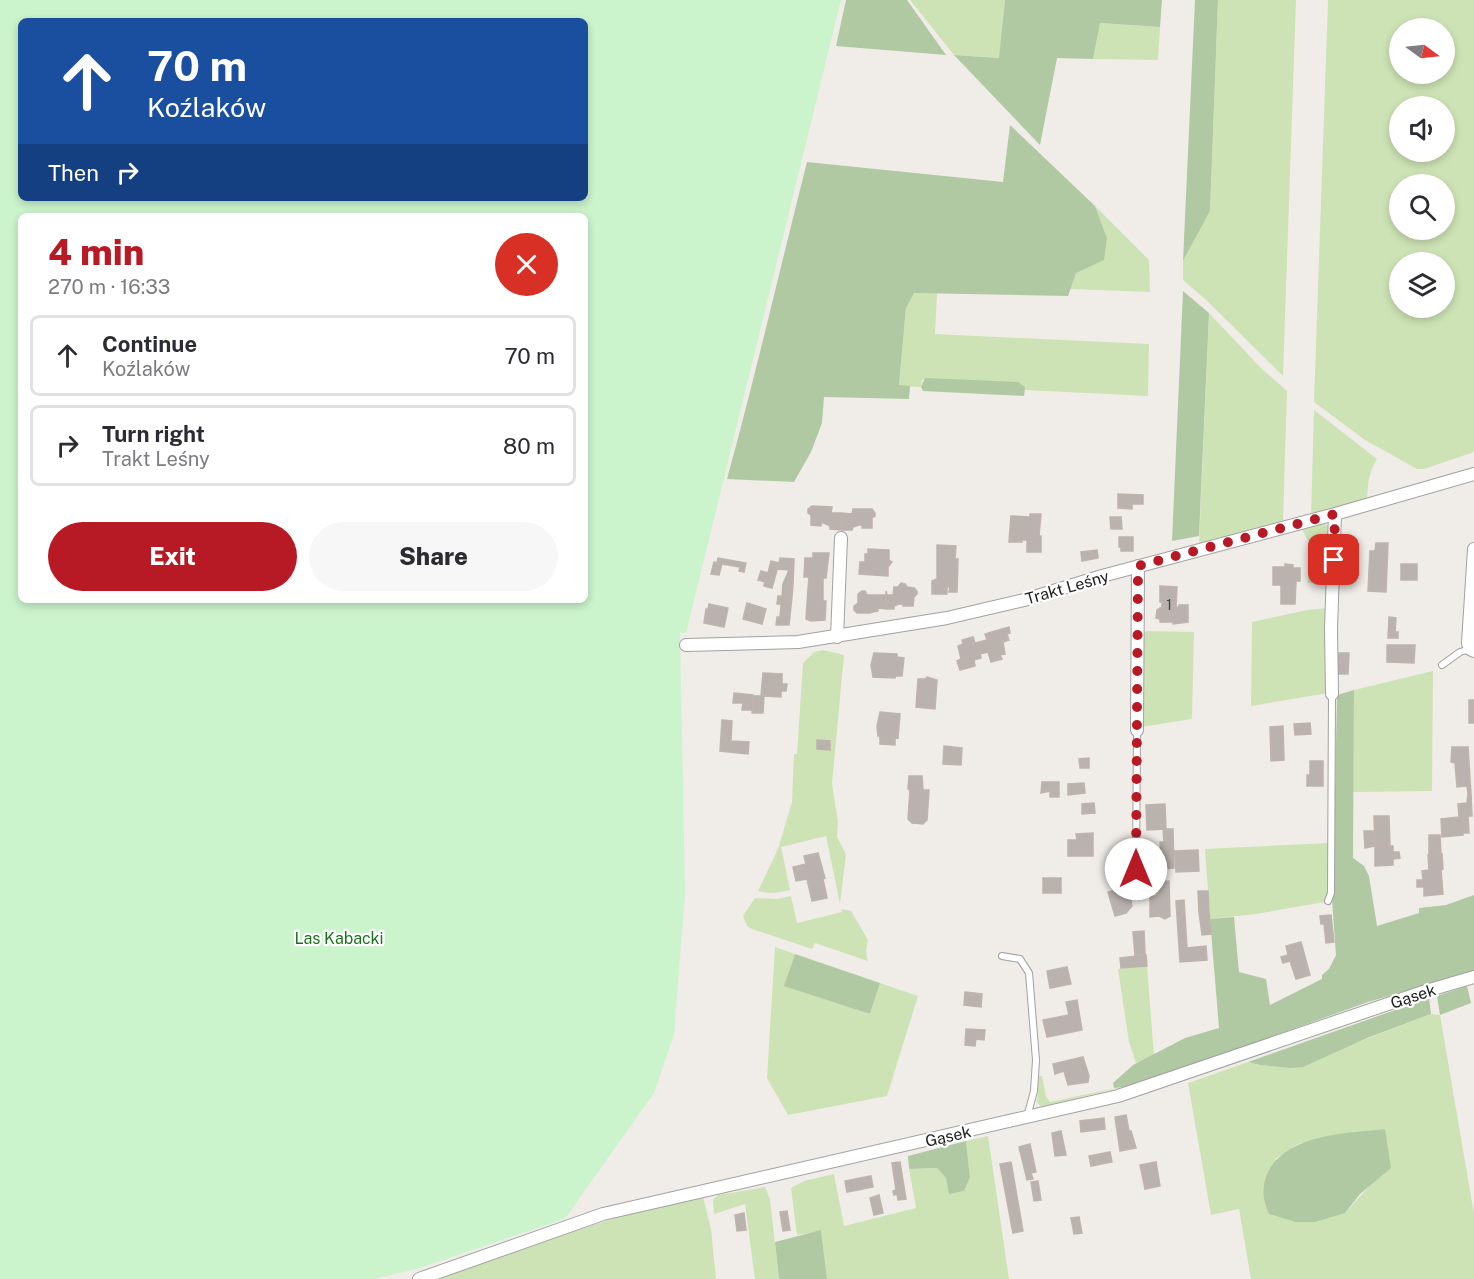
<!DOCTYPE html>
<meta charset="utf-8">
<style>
:root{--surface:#fff;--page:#f7f7f7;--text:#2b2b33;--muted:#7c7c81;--line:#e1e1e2;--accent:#b71a24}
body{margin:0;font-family:"Public Sans",sans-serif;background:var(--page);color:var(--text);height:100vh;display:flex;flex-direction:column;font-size:22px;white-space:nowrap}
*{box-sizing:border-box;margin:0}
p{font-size:20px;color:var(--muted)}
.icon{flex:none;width:33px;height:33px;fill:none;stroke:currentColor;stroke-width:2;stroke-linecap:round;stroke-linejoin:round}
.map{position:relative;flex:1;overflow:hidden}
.panel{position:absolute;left:18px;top:213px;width:570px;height:390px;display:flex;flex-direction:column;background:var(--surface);border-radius:9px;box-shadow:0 3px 9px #0003}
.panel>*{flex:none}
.guide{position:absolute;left:18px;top:18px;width:570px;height:183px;border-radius:9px;box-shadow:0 3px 9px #0003;background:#1a4fa0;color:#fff;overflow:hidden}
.needle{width:39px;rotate:105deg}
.buttons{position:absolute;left:1389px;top:18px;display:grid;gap:12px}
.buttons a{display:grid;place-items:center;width:66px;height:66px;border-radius:50%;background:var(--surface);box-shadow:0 3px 9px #0003;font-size:30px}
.pin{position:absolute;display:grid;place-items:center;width:51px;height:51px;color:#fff;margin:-26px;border-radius:12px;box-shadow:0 3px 9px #0006}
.me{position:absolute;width:66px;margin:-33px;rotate:0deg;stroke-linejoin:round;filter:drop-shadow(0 0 4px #0008)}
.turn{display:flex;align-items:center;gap:21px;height:126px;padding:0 30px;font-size:27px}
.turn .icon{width:78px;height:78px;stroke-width:2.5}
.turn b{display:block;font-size:42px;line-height:51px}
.then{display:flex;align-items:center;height:57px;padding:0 30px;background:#0003;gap:12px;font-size:22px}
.round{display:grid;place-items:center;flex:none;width:63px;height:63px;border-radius:32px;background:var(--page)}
.overview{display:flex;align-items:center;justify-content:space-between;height:102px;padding:0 30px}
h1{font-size:36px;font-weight:800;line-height:45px;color:var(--accent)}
.cta{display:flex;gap:12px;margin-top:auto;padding:12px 30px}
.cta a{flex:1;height:69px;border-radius:36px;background:var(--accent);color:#fff;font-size:24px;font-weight:800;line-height:69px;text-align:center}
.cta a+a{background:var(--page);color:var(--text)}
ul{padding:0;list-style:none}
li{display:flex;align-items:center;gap:18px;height:81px;margin:0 12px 9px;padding:0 18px;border:3px solid var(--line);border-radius:9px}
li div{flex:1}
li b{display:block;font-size:22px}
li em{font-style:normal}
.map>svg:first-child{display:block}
</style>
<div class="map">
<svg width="1474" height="1279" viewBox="0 0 1474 1279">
<rect width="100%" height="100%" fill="#f0ede8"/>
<path fill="#cee3b5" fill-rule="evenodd" d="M910,0H1005L1000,58L954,55Z
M1218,0H1296L1283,376L1206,300L1183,280V261L1210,211Z
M1328,0H1474V452L1424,469H1417L1365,440L1314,402ZM1444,28V74H1400V28ZM1444,106V152H1400V106ZM1444,184V230H1400V184ZM1444,262V308H1400V262Z
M1100,23L1160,27L1158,60L1093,59Z
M1095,206L1149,260L1150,292L1070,289L1076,273L1107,238Z
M914,292L937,293L935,334L1149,344L1148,396L1025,390V387L922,380L921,387L899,386L906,308Z
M1209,313L1260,367L1287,391L1283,523L1199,545Z
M1314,410L1377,459C1369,472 1368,483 1367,499L1311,515Z
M1323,524L1330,526L1329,582L1308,583V541L1302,529Z
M1328,608V693L1251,706L1252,622L1307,610Z
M1146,631L1194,632L1192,719L1141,727V638Z
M823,650L844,655L832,784L838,821L837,837L846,854L840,904L826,836L781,847L790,890C778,893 770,894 758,891L778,849L792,802L794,754H797L803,663L814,652Z
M1433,671L1432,791L1353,792L1354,690Z
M1329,843L1328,894L1325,902L1256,914L1210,919L1205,849Z
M791,896L797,923L842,912L841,909L851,911L868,940L866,952L868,961L815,943L812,949L752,929L747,926L743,916L755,898L777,899Z
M775,947L795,954L785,985L870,1014L880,983L918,996L887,1096L788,1115L767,1078Z
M1147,966L1154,1055L1136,1063L1129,1042L1118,969Z
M1431,1014L1440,1015L1474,1214V1279H1251L1239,1209L1211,1215L1188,1083L1248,1062L1260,1065L1290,1068ZM1385,1129L1386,1139L1374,1181L1345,1213L1275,1159L1298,1144L1334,1135Z
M1039,1076H1042L1046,1096L1050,1102L1125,1086L1042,1107L1037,1103Z
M988,1136L1009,1279H827L821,1231L797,1235L791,1188L804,1181L834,1174L844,1226L916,1208L909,1169L937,1168L946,1178L970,1177L966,1141Z
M765,1187L770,1199L779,1279H755L745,1204L714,1214L713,1200L718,1195Z
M703,1197L711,1229L716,1279H439L550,1239L625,1215Z"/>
<path fill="#b0c9a2" d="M846,0H907L946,55L836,46Z
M1005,0H1162L1160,27L1100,23L1093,59L1057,58L1040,145L954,55L999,58Z
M1195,0H1218L1210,211L1183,261Z
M1010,125L1095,206L1107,238L1104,260L1076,273L1068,296L914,293L906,308L899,385L910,386L909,399L824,397L822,423L811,452L794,482L727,479C756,374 780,268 807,162L1003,182Z
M1183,291L1209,313L1199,536L1172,541Z
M925,378L1018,382L1025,387L1024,396L923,391L921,387Z
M1354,690L1353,858L1364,866L1369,876L1377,926L1419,913V908L1446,905L1474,895V971L1368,1002L1187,1067L1130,1086L1114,1088L1113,1083L1133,1065L1185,1038L1219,1028L1210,919L1234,917L1239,972L1266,979L1270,1005L1322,979V975L1329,969L1336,955L1332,900L1335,868L1334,839L1337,695Z
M795,954L880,983L870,1014L784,986Z
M1467,986L1471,1003L1440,1015L1437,996Z
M1429,998L1431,1014L1367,1038L1303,1067L1290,1068L1260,1065L1248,1062Z
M1385,1129L1391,1168L1360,1194L1345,1213L1315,1222H1296L1269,1214C1262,1198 1261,1186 1269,1170C1289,1134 1348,1133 1385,1129Z
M966,1141L970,1177L964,1191L949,1194L946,1178L937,1168L909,1169L908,1156Z
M821,1230L827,1279H779L775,1242Z"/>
<path fill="#cbf3cc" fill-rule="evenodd" d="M0,0H841L686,633H680L685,893L674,1035L654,1093L567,1216L561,1220L420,1268L374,1279H0ZM21,21H585V198H21ZM21,216H585V600H21Z"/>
<path fill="#b9b2ae" stroke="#bfb3ac" stroke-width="1.5" d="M1118,494L1143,495V504H1132V509L1118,508Z
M812,506L832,507L831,513H842L841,530L830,529V526L824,523H821V526L811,525V515L808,513V509Z
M853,509H872L875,513V516L872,518V528H862V525H859L853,527L852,530H841L842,513L852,514Z
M1030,514H1041L1039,536H1041V552H1027V540H1022V542H1009L1011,516L1030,517Z
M1110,517H1121L1122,529H1111Z
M1119,537H1133V551H1121V547H1119Z
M1376,543H1388L1386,592L1368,591L1370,551H1375Z
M937,545L956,546L955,559H958L957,592H949L950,587H947V594H932V581L937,579Z
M868,549L889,550V560L892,562L888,567V576L859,574L860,562H865V554H868Z
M1097,550L1098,558L1082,561L1081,552Z
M813,553H829L826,578H823V589H808L809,577H804L805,558H813Z
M718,558L746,563L744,572L739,571L740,567L722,564L719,575L711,574L714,562L717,563Z
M780,558L794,559L793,584H783L789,570L778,569Z
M771,561L779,563L772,588L764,586L765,582L758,580L761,571L768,573Z
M1285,564L1293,565V568H1300V581H1296L1295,604H1281V585H1273V567H1285Z
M1401,564H1417V580H1401Z
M901,583L905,584L907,587L914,588L917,591V594L914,597L913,606H903V604H899L894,606V609H886V591L887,595H893L894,587H898Z
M783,584H793L792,597L782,596Z
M1160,586L1177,587L1176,607H1179V605H1188V622L1173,624V622H1160V619L1156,618L1157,610L1162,607V602H1160Z
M808,589H823V601H826L825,620L811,621L806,619Z
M862,591H865L867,595H886V609L878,608V611L869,613H857L854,610V606L858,603V594Z
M778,596L792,597L789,625H776L777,617H780L781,604H777Z
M747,603L766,609L762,624L743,619Z
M709,604L728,608L724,627L704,623L706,609H708Z
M1389,617L1396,618L1395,632H1398V638H1388Z
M1009,627L1010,633L1007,634L1009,640L1003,642L1005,654L1000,655L1002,659L991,662L988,652L980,654L981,658L974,660L975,666L960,670L957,661L961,659L958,646L963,644L962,640L973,637L975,643L987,640L985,634Z
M1387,645H1415L1414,663L1387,662Z
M874,653L897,654V657L904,658L902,676H896L895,678L873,677L871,665Z
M1338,653H1349L1348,674H1338Z
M763,673L782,674V684H787L786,691H781V697L761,696Z
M927,677L937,680L935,709L916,707L918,679H925Z
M734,693L753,695L752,710H742L743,703H733Z
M754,696H764L763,713H752Z
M1469,700H1474V723H1469Z
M880,712L900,714L898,738L895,737V745L880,744V736H878L877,726Z
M722,720L732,721L731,741L749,742L748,754L720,751Z
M1310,723L1311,734L1295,735L1294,724Z
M1283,726L1284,760L1271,761L1270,727Z
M817,740L830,741V750L817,749Z
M944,746L962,748L961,765L943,764Z
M1452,747H1468L1471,794H1468L1467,786L1457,787L1455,763L1451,762Z
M1089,758V768H1080L1079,759Z
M1310,761H1323V786H1307V775H1310Z
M909,776H922L923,790H929L927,820L923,824L912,823L908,819L910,790L908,789Z
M1042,782H1059V797H1050V791L1041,793Z
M1084,783L1085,793L1068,795V784Z
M1468,794H1471L1472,816H1468L1469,833H1463V835L1442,837L1441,819L1459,817L1458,804L1467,803Z
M1094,803L1095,813L1082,814V804Z
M1165,804L1166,829L1147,830L1146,805Z
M1374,816H1389L1390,846H1375Z
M1163,829H1173L1174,868L1162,869L1160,842H1164Z
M1364,831H1374L1375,846L1365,848Z
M1093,833V856H1068V840H1077L1076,834Z
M1429,835H1440L1441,854L1429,855Z
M1375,846H1393V852H1399L1400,858L1393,859V865L1375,866Z
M1198,850L1199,871L1176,872L1175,851Z
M818,853L825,878L823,879L827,898L812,901L807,879L796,881L793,867L806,864L804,856Z
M1442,854L1443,869L1441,870L1443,894L1424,896V887H1417V880H1423L1422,871L1429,870L1428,855Z
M1043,878H1061V893H1043Z
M1169,881L1170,916L1165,919L1159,916L1150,917V896H1156L1158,891L1156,882Z
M1123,888V890L1129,891L1132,906L1126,913L1115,916L1108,892Z
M1198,891H1208L1209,912H1199Z
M1184,900L1187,948L1206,946L1207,960L1180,962L1176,901Z
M1199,912H1209L1211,934L1202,935Z
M1331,915L1334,942L1326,943L1324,924H1321L1320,916Z
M1144,931L1145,954L1135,955L1133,932Z
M1301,942L1310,975L1296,979L1290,961L1283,963L1281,957L1288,955L1286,946Z
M1146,955L1147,966L1121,968L1120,958Z
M1067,967L1071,984L1050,988L1047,971Z
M965,992L982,994L981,1007L964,1005Z
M1077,1000L1082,1030L1047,1037L1043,1020L1069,1015L1066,1002Z
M966,1029L985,1030L984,1040L976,1039L975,1046L965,1045Z
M1083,1057L1089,1076L1088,1082L1068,1085L1064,1071L1055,1074L1053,1064Z
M1126,1115L1129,1131H1131L1136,1148L1120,1151L1115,1117Z
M1104,1118L1105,1129L1081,1132L1080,1121Z
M1061,1131L1066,1155L1055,1156L1052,1133Z
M1030,1144L1036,1172L1031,1173L1033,1179L1027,1180L1019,1147Z
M1110,1152L1112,1162L1091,1166L1089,1156Z
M900,1162L906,1199L898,1200L897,1194L894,1195L893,1191L896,1190L892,1163Z
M1011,1162L1023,1231L1013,1233L1000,1164Z
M1156,1162L1160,1186L1145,1189L1140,1165Z
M871,1176L873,1187L847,1192L845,1181Z
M1038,1181L1041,1200L1034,1201L1031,1182Z
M879,1195L883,1213L874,1215L870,1198Z
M787,1211L790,1230L783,1231L780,1212Z
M744,1213L746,1230L737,1231L735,1215Z
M1079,1217L1082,1233L1074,1234L1071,1218Z"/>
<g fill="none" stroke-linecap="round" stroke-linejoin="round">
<g stroke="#a1a1a1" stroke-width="8">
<path id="service" d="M1442,665L1460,652L1470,649
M1136,869L1137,730
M1328,901L1331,893L1332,694
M1002,956L1020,959L1029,973L1036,1060L1034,1091L1027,1117"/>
</g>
<g stroke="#a1a1a1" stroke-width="14">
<path id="minor" d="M1474,549L1468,643L1470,649L1474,651
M837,637L841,538
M686,645L798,642L947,618L1024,600L1102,576L1335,514L1474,474
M1332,694L1331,628L1335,514
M1137,730L1138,566
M419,1279L603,1214L1118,1096L1426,991L1474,977"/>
</g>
<use href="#service" stroke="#fff" stroke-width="6"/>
<use href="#minor" stroke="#fff" stroke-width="12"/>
</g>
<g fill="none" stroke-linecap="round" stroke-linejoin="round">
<path stroke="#b71a24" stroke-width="10" stroke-dasharray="0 18" d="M1136,869L1138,566L1335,514L1334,560"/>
</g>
<g text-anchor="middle" stroke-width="4.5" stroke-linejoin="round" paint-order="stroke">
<g font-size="14" fill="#464444">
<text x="1169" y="610">1</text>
</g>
<g font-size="16" fill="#202020" stroke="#fff">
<text transform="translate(1067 587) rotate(-16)" y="6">Trakt Leśny</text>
<text transform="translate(1413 996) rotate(-18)" y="6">Gąsek</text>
<text transform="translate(948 1136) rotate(-13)" y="6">Gąsek</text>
</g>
<g font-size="16" fill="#1a721c" stroke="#fff">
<text x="339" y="944">Las Kabacki</text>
</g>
</g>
</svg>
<div class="buttons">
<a><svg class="needle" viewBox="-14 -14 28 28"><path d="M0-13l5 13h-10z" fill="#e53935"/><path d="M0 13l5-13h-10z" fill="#7c7c81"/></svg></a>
<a><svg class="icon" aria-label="sound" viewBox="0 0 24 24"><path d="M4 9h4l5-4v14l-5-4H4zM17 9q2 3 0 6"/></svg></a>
<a><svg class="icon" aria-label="search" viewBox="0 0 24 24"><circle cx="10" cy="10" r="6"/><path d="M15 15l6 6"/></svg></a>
<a><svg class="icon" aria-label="layers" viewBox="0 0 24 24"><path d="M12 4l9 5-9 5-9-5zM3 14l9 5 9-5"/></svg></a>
</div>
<div class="pin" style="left:1334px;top:560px;background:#d93025"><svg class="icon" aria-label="arrive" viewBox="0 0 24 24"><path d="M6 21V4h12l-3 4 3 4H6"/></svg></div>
<svg class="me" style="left:1136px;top:869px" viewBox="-20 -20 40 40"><circle r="19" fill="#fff"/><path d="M0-13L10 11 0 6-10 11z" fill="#b71a24"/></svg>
<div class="guide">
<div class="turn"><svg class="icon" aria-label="ahead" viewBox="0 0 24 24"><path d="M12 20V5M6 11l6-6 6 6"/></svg><div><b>70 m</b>Koźlaków</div></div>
<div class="then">Then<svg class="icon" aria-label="right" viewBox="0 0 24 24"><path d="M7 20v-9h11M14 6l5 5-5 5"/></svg></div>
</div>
<section class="panel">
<div class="overview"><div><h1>4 min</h1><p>270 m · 16:33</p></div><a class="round" style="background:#d93025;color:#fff"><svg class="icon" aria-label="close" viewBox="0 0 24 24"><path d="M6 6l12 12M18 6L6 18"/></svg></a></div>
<ul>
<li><svg class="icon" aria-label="ahead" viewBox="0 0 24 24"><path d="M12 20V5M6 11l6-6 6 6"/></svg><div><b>Continue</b><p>Koźlaków</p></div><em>70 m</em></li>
<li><svg class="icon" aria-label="right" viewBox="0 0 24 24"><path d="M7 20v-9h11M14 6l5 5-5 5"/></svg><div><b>Turn right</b><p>Trakt Leśny</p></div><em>80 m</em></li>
</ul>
<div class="cta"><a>Exit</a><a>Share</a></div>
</section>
</div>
